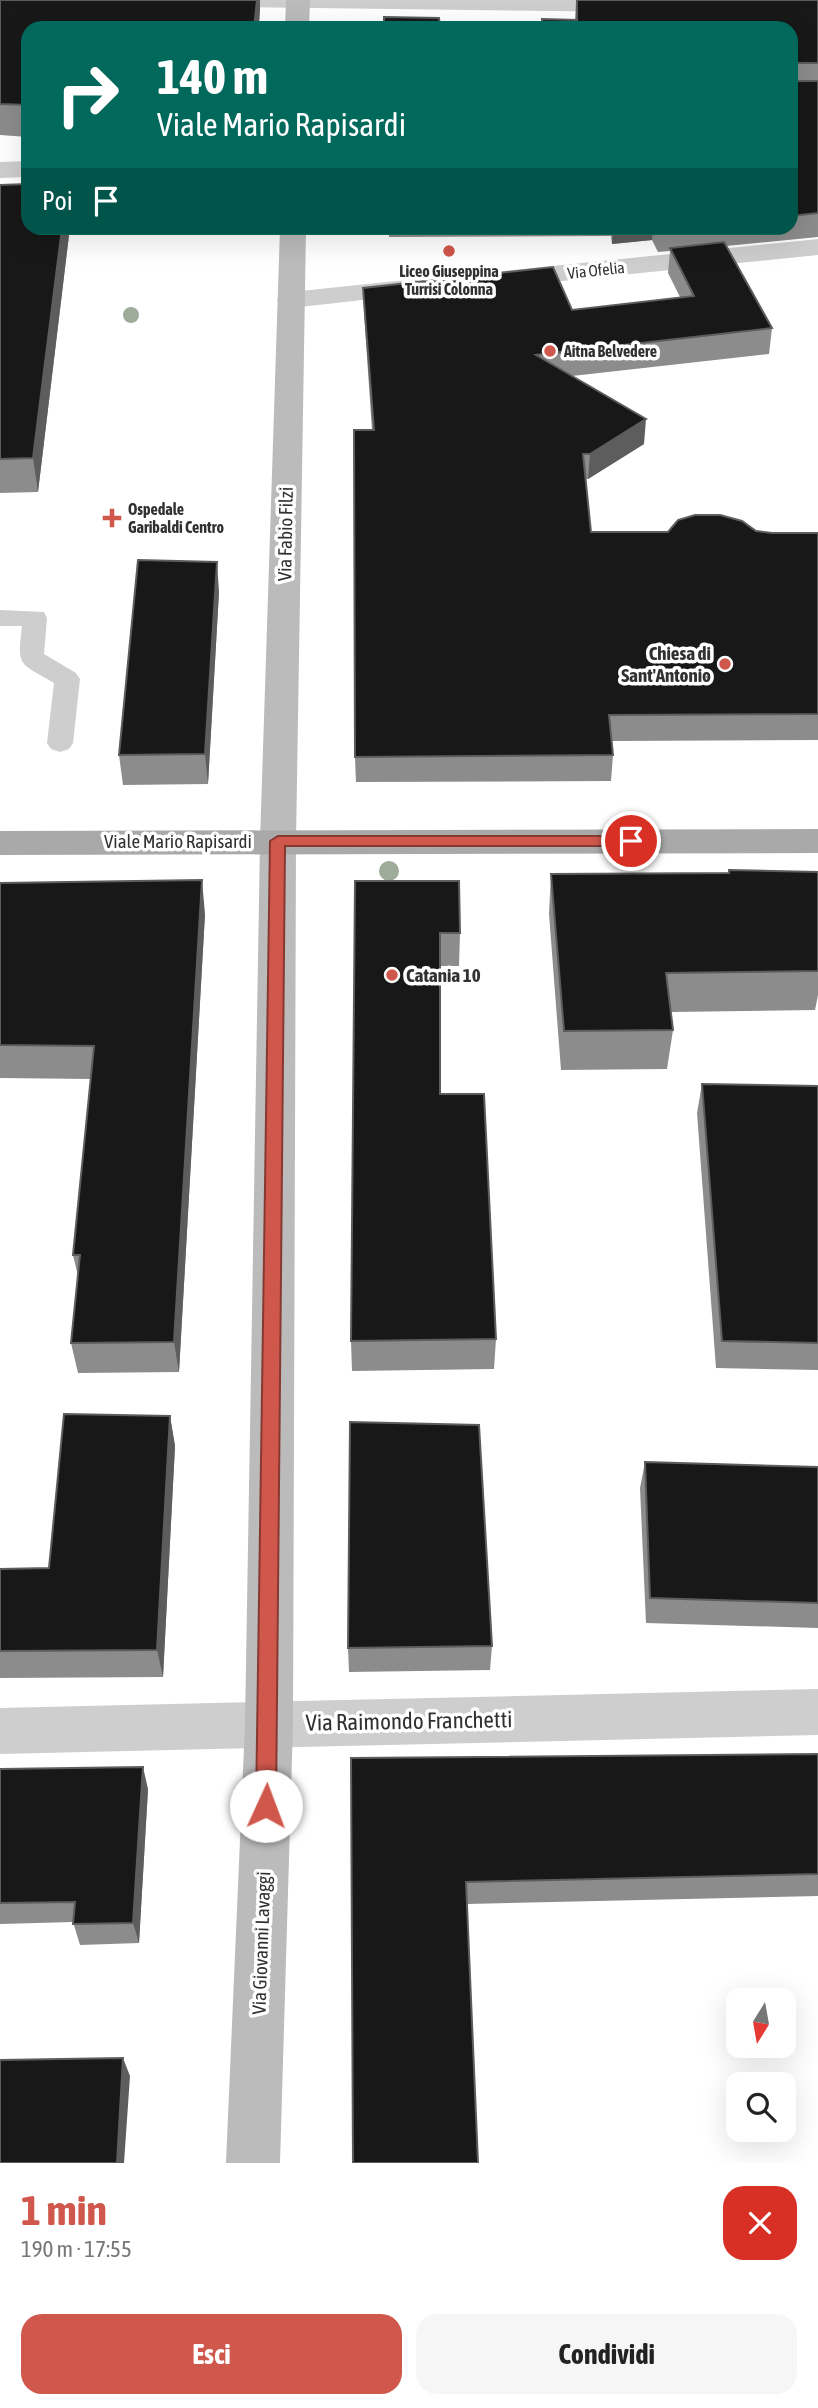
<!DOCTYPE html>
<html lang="it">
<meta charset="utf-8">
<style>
:root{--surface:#fff;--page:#f6f6f6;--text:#222;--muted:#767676;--accent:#d0574b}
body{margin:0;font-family:"Asap Condensed",sans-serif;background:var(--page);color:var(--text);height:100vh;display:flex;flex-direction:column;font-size:26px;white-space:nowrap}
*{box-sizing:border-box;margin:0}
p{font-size:23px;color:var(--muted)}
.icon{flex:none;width:38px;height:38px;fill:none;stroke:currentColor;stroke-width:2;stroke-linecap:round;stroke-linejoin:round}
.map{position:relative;height:2163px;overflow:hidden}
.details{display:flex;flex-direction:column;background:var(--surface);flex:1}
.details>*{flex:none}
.hud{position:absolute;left:21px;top:21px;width:777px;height:214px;border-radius:21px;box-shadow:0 7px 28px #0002;background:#00695c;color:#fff;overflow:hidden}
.needle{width:46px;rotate:191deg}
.controls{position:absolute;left:726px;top:1988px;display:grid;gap:14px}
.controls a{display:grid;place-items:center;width:70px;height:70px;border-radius:14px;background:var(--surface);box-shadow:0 7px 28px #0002;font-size:35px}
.pin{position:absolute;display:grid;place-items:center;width:60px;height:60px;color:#fff;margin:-30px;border:4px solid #fff;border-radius:50%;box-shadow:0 2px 7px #0007}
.me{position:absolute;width:77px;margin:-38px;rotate:2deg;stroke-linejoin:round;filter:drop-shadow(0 0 5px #0008)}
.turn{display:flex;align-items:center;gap:24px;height:147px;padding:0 21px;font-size:32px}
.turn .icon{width:91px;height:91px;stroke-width:2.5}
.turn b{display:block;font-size:49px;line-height:60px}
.then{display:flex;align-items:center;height:66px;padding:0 21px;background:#0003;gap:14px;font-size:26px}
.round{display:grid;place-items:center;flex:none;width:74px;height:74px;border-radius:21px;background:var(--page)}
.headline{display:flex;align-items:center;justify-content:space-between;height:119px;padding:0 21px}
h1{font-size:42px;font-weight:700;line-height:52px;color:var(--accent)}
.button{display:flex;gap:14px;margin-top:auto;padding:14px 21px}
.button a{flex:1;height:80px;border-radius:21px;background:var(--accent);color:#fff;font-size:28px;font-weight:700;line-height:80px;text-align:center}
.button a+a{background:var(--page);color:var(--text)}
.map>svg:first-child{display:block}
</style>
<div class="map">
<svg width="818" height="2163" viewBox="0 0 818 2163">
<rect width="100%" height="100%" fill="#fff"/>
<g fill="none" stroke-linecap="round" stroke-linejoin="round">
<path fill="#cecece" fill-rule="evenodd" d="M0,610L44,612L47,618L44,654L76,673L80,679L73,743L69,749L60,752L51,749L47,743L54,683C19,662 17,668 22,626H0Z"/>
<path fill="#cecece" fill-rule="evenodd" d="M218,0H698L694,5L639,12L230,7L222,5Z
M28,161V177L0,178V162Z
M818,239V255L503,287L493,285L489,279L493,273L503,271Z
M415,279L425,281L429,287L425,293L291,308L281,306L277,300L281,294L291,292Z
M818,1689V1735L0,1754V1708Z"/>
<path fill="#bbb" fill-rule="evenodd" d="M286,0H310L309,28H285Z
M280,228H306L296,841L293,1724L280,2163H226L245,1724L260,841Z"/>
<path fill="#a9a9a9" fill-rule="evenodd" d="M818,829V853L0,855V831Z"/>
</g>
<g fill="#9eab98">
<circle cx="131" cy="315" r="8"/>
<circle cx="389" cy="871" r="10"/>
</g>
<path fill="#8c8c8c" d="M0,0H260V10L28,28V137L0,135Z
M576,0H818V237L726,246L772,328L769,354L572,376L644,444L588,479H585L591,532L756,531L772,533H818V740L612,741L613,755L611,781L356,782L355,757L372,430L364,313L363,288L572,310L680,297L668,273L670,251L658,252L652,240L612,244L611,236L389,237V228H791V28H541L542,19L575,20Z
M0,185L28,228H215V232L69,235L38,492L0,493Z
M219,592L208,784L123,785L119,755Z
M818,872V995L815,1010L671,1012L673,1030L667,1069L561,1070L549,914L551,874Z
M355,881L460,933L459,966H440V1094L496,1339L494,1369L352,1371L351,1341Z
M0,883L205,914L179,1372L78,1373L71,1343L78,1276L73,1255L91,1079L0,1078Z
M702,1084L818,1086V1370L716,1368L697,1113Z
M170,1416L175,1446L163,1677L0,1678V1569L49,1568Z
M645,1462L818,1467V1628L646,1623L640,1488Z
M492,1646L490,1670L349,1672L348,1648Z
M818,1754V1896L467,1904L351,1758Z
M0,1769L148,1789L139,1943L80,1945L73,1922L0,1924Z"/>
<path fill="#5d5d5d" d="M257,0H260V10L259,28H254Z
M62,228H68L69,235L38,492L33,458Z
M613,228H653L652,240L612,244Z
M646,419L644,444L588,479L590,454Z
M217,562L219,592L208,784L205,754Z
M202,880L205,914L179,1372L174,1342Z
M170,1416L175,1446L163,1677L157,1650Z
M143,1767L148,1789L139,1943L133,1923Z
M123,2058L130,2076L124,2163H117Z"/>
<path fill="#181818" stroke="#5d5d5d" stroke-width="2" d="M0,0H257L254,28H28V105L0,104Z
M577,0H818V63H792V81H818V213L791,216V28H543L542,19L577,20Z
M384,17L439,18L440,28H384Z
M28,184V228H62L33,458L0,459V185Z
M724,242L772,328L536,355L646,419L590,454H583L591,532H668L678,520L695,515H720L742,521L756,531L772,533H818V714L609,715L613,755L355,757L354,430H374L363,288L553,267L572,310L694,296L670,248Z
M138,560L217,562L205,754L119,755Z
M729,870L818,872V971L666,973L673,1030L564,1031L551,874L729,873Z
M202,880L174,1342L71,1343L80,1255H73L94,1046L0,1045V883Z
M355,881H459L460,933H440V1094H484L496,1339L351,1341Z
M702,1084L818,1086V1343L722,1341Z
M64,1414L170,1416L157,1650L0,1651V1569L49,1568Z
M350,1422L479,1425L492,1646L348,1648Z
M645,1462L818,1467V1603L650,1598Z
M818,1754V1874L466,1882L478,2163H353L351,1758Z
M143,1767L133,1923L73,1924L75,1902L0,1903V1769Z
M123,2058L117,2163H0V2060Z"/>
<path fill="#d0574b" stroke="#873931" stroke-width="2" d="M278,836H631L638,841L631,846H285L276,1806L273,1813L266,1816L259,1813L256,1806L270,841Z"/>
<g fill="#d0574b" stroke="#fff" stroke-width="2.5">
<circle cx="449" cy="251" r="7"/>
<circle cx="550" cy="351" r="7"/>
<path d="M108.5 507.5h7v7h7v7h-7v7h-7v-7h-7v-7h7z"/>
<circle cx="725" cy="664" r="7"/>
<circle cx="392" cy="975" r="7"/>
</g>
<g text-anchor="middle" stroke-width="7" stroke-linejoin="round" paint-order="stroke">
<g font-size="16" fill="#313131" stroke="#fff">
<text transform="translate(596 270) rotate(-6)" y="6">Via Ofelia</text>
</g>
<g font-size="16" font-weight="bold" fill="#313131" stroke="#fff" text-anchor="start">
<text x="449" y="277" text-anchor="middle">Liceo Giuseppina<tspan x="449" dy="18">Turrisi Colonna</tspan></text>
<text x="564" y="357">Aitna Belvedere</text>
<text x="128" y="515">Ospedale<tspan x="128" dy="18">Garibaldi Centro</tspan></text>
</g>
<g font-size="19" fill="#313131" stroke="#fff">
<text transform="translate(285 534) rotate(-89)" y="7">Via Fabio Filzi</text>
<text x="178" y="848">Viale Mario Rapisardi</text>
<text transform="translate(261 1943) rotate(-88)" y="7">Via Giovanni Lavaggi</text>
</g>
<g font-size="19" font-weight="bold" fill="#313131" stroke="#fff" text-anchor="end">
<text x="711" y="660">Chiesa di<tspan x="711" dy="22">Sant'Antonio</tspan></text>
<text x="406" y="982" text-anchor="start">Catania 10</text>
</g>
<g font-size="23" fill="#313131" stroke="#fff">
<text transform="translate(409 1721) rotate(-1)" y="8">Via Raimondo Franchetti</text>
</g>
</g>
</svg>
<div class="controls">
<a><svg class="needle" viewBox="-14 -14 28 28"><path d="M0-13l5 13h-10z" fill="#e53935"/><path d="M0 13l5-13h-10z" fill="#767676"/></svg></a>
<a><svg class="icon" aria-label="search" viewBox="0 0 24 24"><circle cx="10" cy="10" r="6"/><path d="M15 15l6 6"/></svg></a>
</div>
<div class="pin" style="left:631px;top:841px;background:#d93025"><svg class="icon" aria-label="arrive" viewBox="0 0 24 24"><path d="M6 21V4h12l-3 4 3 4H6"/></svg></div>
<svg class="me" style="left:266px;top:1806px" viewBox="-20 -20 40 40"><circle r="19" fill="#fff"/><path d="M0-13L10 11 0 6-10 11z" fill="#d0574b"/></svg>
<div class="hud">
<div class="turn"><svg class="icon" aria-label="right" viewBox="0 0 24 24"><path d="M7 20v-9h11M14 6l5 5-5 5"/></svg><div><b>140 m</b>Viale Mario Rapisardi</div></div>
<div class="then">Poi<svg class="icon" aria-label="arrive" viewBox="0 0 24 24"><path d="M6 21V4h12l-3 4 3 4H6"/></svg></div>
</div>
</div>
<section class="details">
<div class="headline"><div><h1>1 min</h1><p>190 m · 17:55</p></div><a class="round" style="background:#d93025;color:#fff"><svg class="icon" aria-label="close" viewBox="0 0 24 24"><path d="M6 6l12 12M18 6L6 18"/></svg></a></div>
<div class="button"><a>Esci</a><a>Condividi</a></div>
</section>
